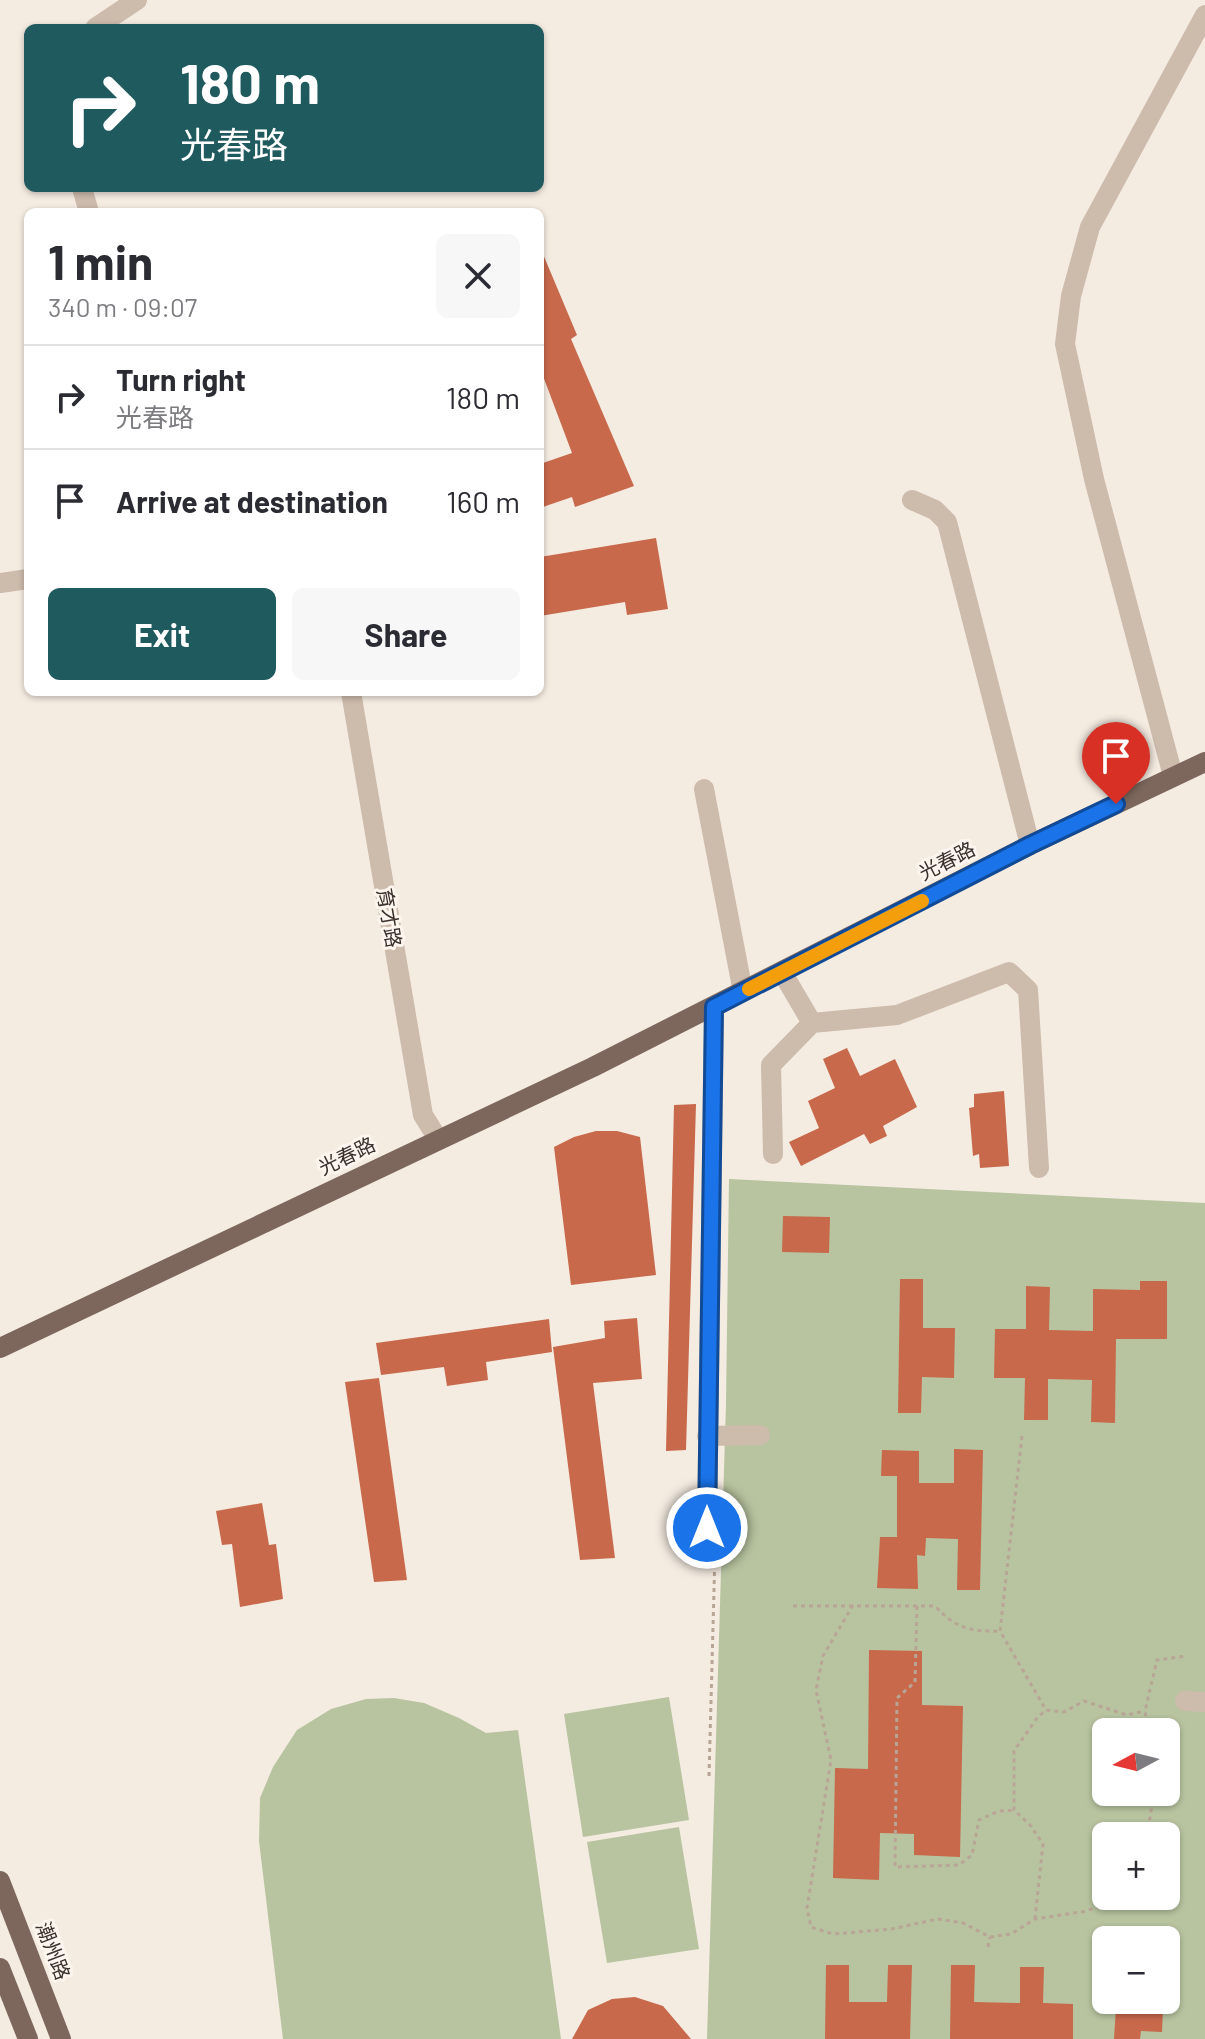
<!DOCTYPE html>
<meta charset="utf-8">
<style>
:root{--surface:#fff;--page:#f7f7f7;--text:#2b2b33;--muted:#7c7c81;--line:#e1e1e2;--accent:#1f5a5e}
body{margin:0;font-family:Barlow,"Noto Sans TC",sans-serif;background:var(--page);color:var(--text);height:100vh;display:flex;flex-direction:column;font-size:30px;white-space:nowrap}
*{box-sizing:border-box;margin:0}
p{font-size:26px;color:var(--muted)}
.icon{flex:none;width:44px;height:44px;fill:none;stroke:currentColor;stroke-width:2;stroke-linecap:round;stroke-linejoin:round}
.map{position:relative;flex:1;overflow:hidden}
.drawer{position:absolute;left:24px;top:208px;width:520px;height:488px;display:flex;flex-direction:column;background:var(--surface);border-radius:12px;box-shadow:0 2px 6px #0004}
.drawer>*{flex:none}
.top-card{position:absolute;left:24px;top:24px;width:520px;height:168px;border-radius:12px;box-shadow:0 2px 6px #0004;background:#1f5a5e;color:#fff;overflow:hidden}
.needle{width:52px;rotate:263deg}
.controls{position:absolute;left:1092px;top:1718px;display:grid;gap:16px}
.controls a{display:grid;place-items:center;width:88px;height:88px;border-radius:12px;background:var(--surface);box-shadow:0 2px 6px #0004;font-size:40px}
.pin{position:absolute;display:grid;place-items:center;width:68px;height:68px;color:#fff;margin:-82px -34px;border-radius:50% 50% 50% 0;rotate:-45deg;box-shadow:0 0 8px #0007}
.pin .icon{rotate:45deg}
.me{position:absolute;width:88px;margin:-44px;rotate:0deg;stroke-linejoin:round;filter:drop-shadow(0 0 6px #0008)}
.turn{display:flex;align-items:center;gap:28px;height:168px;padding:0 24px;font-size:36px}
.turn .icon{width:104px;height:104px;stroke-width:2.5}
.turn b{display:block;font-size:56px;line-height:68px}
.round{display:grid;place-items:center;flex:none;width:84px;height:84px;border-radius:12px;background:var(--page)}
.overview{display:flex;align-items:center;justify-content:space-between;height:136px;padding:0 24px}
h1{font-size:48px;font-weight:700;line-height:60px}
.primary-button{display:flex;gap:16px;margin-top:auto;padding:16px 24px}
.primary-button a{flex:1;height:92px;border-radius:12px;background:var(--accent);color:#fff;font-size:32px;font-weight:700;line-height:92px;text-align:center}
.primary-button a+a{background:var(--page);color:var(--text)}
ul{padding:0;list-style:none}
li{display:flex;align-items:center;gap:24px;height:104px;padding:0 24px;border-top:2px solid var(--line)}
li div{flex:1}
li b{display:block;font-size:30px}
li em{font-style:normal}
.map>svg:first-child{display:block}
</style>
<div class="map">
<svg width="1205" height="2039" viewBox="0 0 1205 2039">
<rect width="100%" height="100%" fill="#f4ebe1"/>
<path fill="#b8c4a0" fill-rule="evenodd" d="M729,1179L1205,1203V2039H707L726,1404ZM1106,1732H1166V1792H1106ZM1106,1836H1166V1896H1106ZM1106,1940H1166V2000H1106Z
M669,1697L689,1820L583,1837L564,1714Z
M394,1698L424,1703L459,1718L486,1733L518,1730L561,2039H283L259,1841L260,1798L273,1767L297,1730L331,1709L366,1699Z
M679,1827L699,1949L607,1963L587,1842Z"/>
<path fill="#c8694b" d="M540,247L577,335L571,339L634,486L575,507L572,497L540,508V464L572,453L540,368Z
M656,538L668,609L627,615L625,602L540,616V557Z
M847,1048L860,1076L895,1059L917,1107L883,1126L887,1136L870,1144L864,1134L801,1166L789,1142L819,1128L808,1101L835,1088L823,1059Z
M1004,1091L1009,1166L980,1168L979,1154L973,1156L969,1108L974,1107V1094Z
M696,1104L686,1450L666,1451L674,1105Z
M596,1131H617L640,1137L656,1275L571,1285L554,1147L574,1137Z
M783,1216L830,1217L829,1253L782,1252Z
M900,1279H923V1328H955L954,1378L922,1377L921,1413H898Z
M1140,1281H1167V1339H1116L1115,1423L1091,1422L1092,1380L1048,1379V1420H1024L1025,1378H994L995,1329H1026V1286L1050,1287L1049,1330L1093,1331V1289L1140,1290Z
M637,1318L642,1379L593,1383L615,1558L580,1560L553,1347L605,1338L604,1321Z
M549,1319L552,1352L486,1362L488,1380L447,1386L444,1367L381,1375L376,1343Z
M379,1378L407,1580L374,1582L345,1382Z
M954,1449L983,1450L980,1590H957L958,1539L926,1538L925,1556L917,1555L918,1589L877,1588L880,1537H897V1476H881L882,1450L919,1451V1483H954Z
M262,1503L269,1545L276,1544L283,1599L240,1607L232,1544L222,1545L216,1511Z
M869,1650L922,1651V1705L963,1706L960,1857L914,1855V1834L880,1833L879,1880L833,1878L835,1768L868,1769Z
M826,1965H849V2002H887L888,1965H912L910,2039H825Z
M951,1965H975L974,2002L1020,2003V1967H1044L1043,2003L1073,2004V2039H950Z
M635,1997L663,2006L691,2039H572L588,2010L612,1999Z
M1116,2007L1163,2009L1162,2032L1141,2031L1140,2039H1114Z"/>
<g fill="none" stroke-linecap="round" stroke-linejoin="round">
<path stroke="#b9a596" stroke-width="3" stroke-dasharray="4 4" stroke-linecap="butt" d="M1022,1436L1000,1631L1046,1710L1064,1712L1084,1701L1127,1715L1145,1711
M853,1605L823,1656L816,1690L831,1760L807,1908L811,1927L833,1934L892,1929L938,1919L963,1923L990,1937L1011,1934L1035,1919L1087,1911L1122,1896
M793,1606H935C955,1628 971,1632 1000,1631
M917,1606L915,1682L897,1698L895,1867L959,1865L972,1855L979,1820L999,1811L1014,1810
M1148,1732L1145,1711L1157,1660L1187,1656
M709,1776L715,1553L713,1547
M1146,1836L1151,1813L1152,1792
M1035,1919L1043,1844L1030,1825L1014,1810V1751L1037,1718L1046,1710
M988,1947L990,1937"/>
<path stroke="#cdbbac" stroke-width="20" d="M95,28L137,0
M82,188L89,212
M912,500L935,510L947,522L1030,845
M0,583L28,579
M351,692L423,1115L438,1139
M1173,776L1094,479L1065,344L1071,296L1090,227L1205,15
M704,789L743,992
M782,972L812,1023
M773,1154L771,1065L812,1023L897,1015L1009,972L1028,990L1039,1168
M707,1436L760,1435
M707,1528L714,1007
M1185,1701L1205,1702"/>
<path stroke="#7d675c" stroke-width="20" d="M0,1348L593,1067L1030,845L1205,762
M0,1881L61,2039
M0,1968L28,2039"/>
</g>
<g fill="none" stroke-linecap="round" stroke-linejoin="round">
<g stroke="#114b97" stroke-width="20">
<path id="route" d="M707,1528L714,1007L1030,845L1116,804"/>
</g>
<use href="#route" stroke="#1a73e8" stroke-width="14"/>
<path stroke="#f59e0b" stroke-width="14" d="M749,989L922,901"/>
</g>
<g text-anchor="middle" stroke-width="6" stroke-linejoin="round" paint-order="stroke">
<g font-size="20" fill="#3b302b" stroke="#fbf5ee">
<text transform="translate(947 861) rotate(-27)" y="7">光春路</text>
<text transform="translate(389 918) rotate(80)" y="7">育才路</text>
<text transform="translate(347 1156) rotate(-26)" y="7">光春路</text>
<text transform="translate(53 1951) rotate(69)" y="7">潮州路</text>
</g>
</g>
</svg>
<div class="controls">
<a><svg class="needle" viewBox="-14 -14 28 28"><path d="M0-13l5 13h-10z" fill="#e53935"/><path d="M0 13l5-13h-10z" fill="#7c7c81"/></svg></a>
<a>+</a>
<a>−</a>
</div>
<div class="pin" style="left:1116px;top:804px;background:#d93025"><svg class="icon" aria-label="arrive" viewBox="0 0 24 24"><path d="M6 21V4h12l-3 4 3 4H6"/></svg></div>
<svg class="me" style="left:707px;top:1528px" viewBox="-20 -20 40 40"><circle r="17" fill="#1a73e8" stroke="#fff" stroke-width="3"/><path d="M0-11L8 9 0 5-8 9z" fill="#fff"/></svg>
<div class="top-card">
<div class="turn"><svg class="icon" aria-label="right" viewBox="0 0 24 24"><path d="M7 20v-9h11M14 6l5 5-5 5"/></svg><div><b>180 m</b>光春路</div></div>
</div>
<section class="drawer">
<div class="overview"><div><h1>1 min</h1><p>340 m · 09:07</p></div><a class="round"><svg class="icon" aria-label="close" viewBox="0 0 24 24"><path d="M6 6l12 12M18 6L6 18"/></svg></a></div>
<ul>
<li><svg class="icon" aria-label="right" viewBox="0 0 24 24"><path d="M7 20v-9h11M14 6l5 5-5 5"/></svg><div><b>Turn right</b><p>光春路</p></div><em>180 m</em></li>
<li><svg class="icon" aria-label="arrive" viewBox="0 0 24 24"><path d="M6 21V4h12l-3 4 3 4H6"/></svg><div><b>Arrive at destination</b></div><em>160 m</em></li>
</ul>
<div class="primary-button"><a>Exit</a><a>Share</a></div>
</section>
</div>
